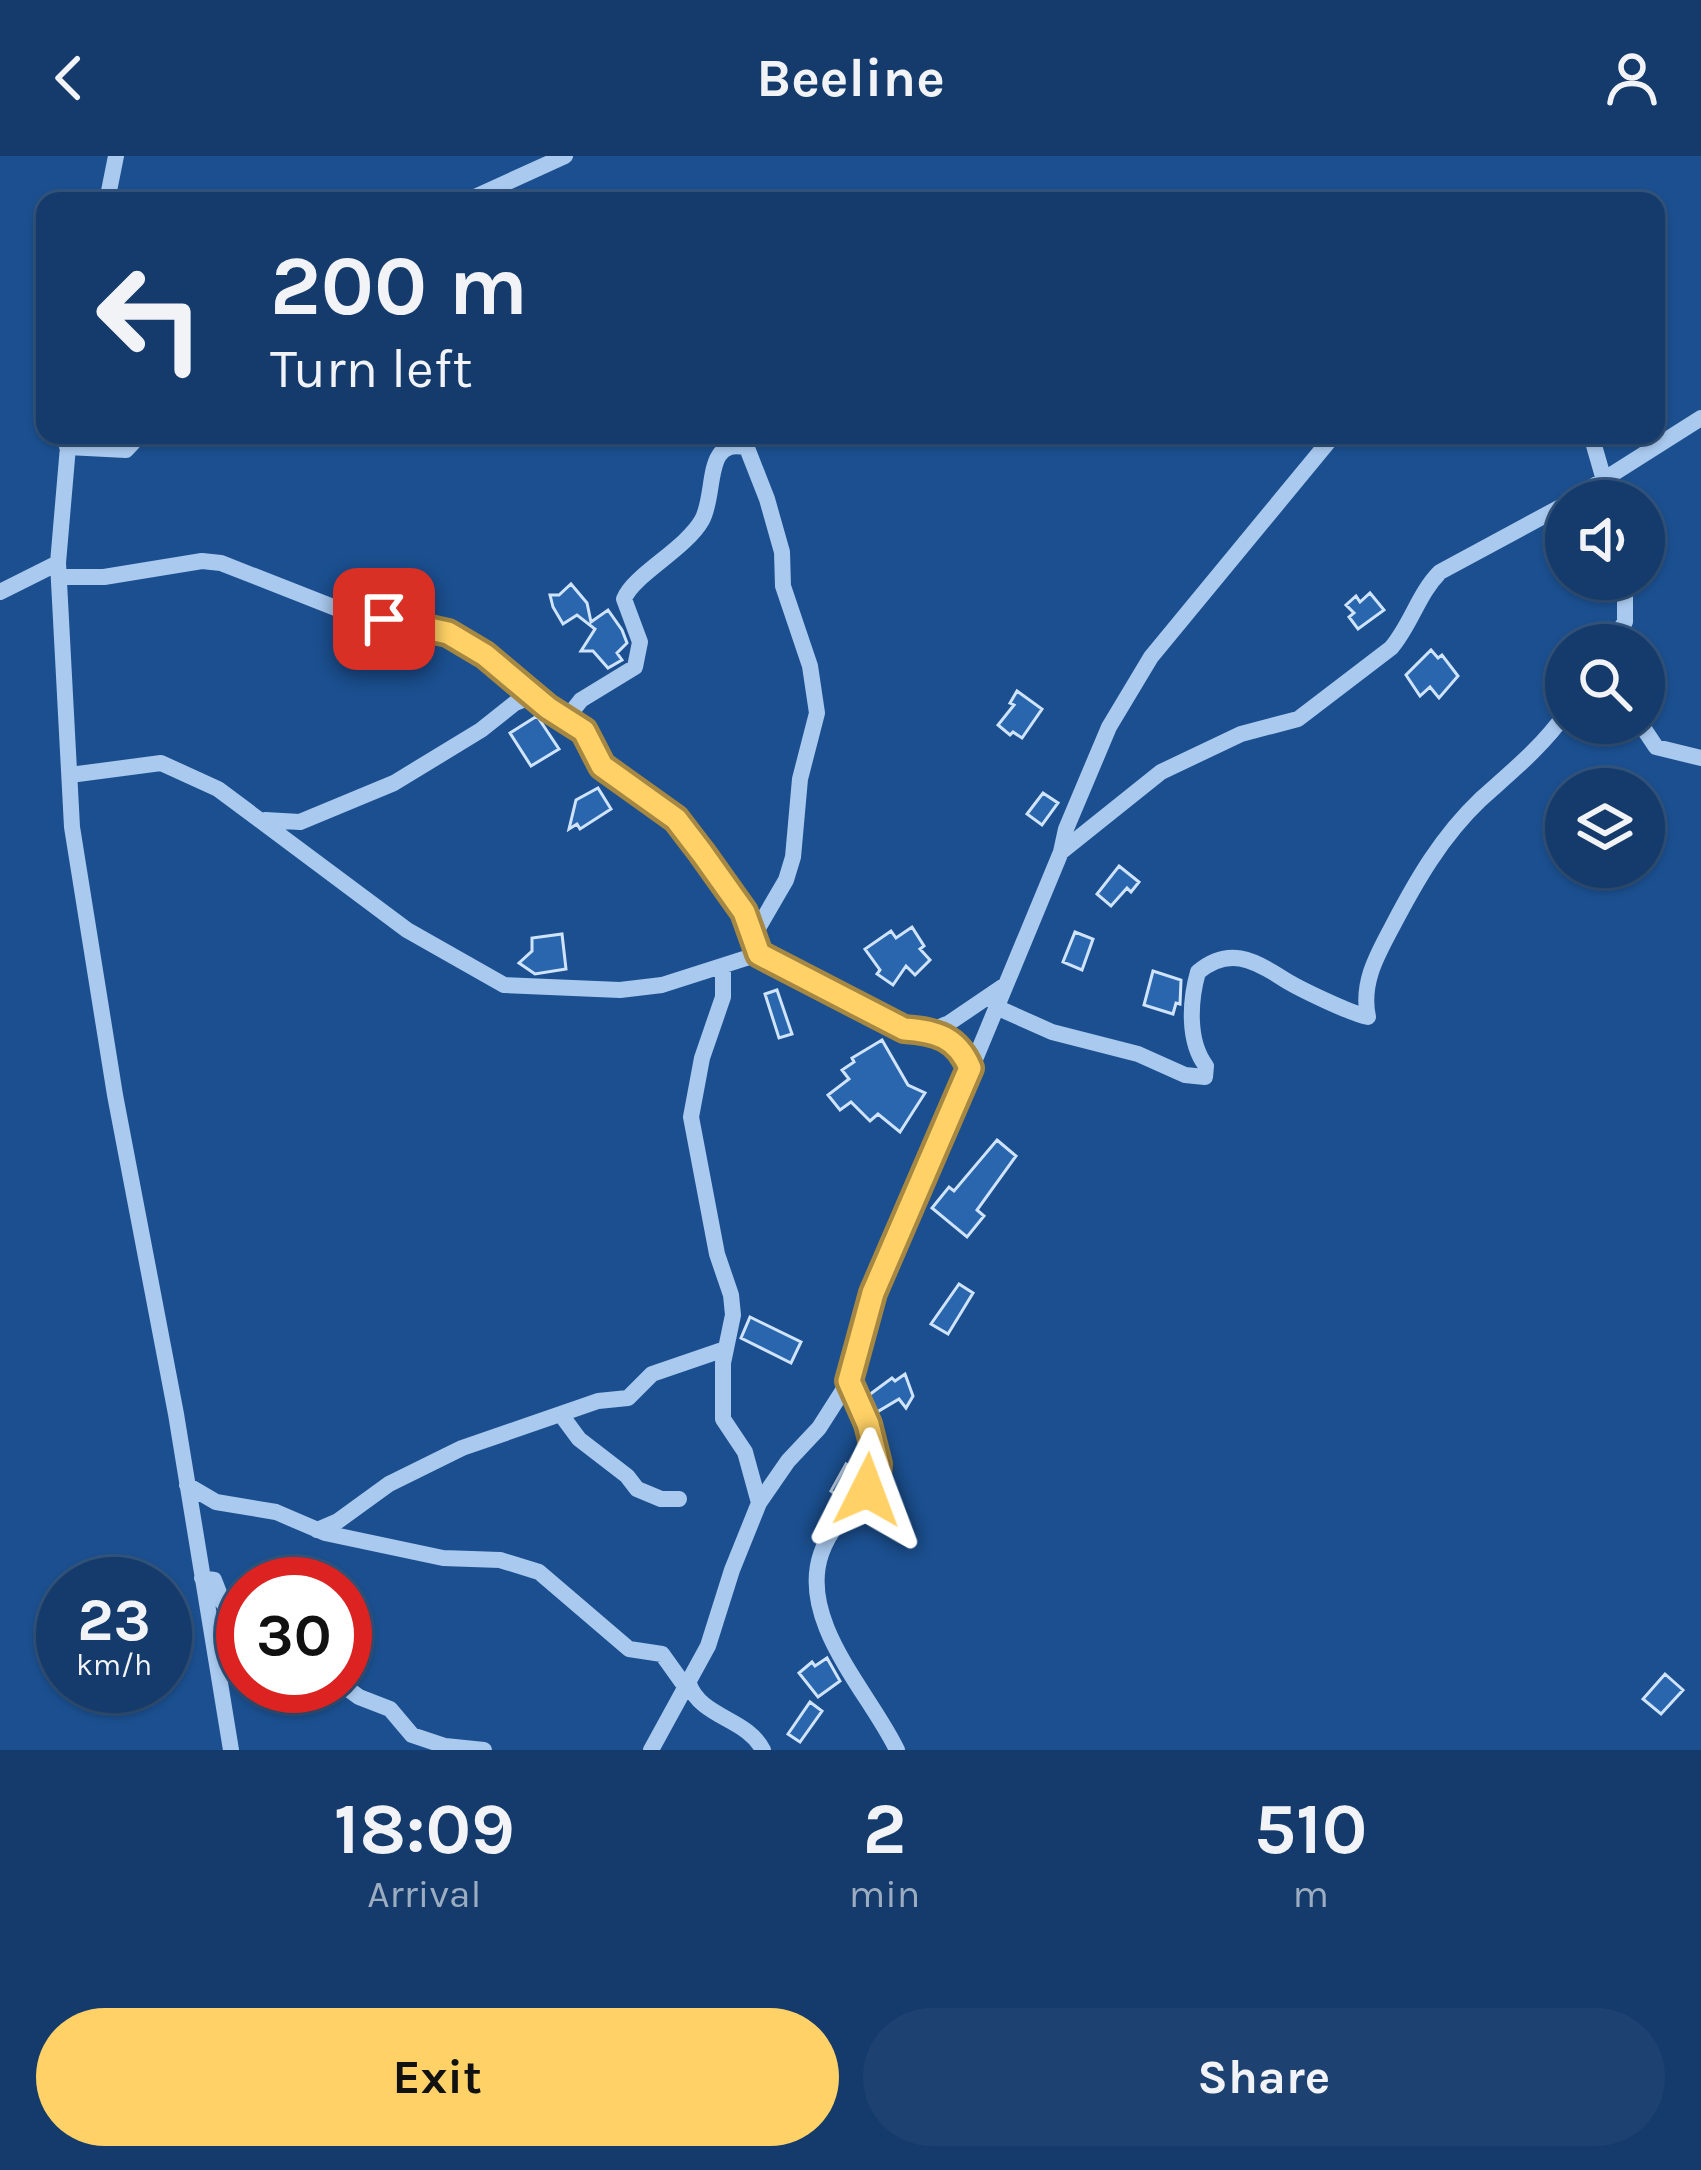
<!DOCTYPE html>
<style>
:root{--surface:#143b6b;--page:#1d4271;--text:#f1f3f6;--muted:#9dadc1;--line:#33557e;--accent:#ffd166}
body{margin:0;font-family:Karla,sans-serif;background:var(--page);color:var(--text);height:100vh;display:flex;flex-direction:column;font-size:45px;white-space:nowrap}
*{box-sizing:border-box;margin:0}
p{font-size:39px;color:var(--muted)}
.icon{flex:none;width:66px;height:66px;fill:none;stroke:currentColor;stroke-width:2;stroke-linecap:round;stroke-linejoin:round}
.map{position:relative;height:1594px;overflow:hidden}
.side{display:flex;flex-direction:column;background:var(--surface);flex:1}
.side>*{flex:none}
.banner{position:absolute;left:36px;top:36px;width:1629px;height:252px;border-radius:24px;box-shadow:0 3px 9px #0004,0 0 0 3px var(--line);background:#143b6b;color:var(--text);overflow:hidden}
.buttons{position:absolute;left:1545px;top:324px;display:grid;gap:24px}
.buttons a{display:grid;place-items:center;width:120px;height:120px;border-radius:50%;background:var(--surface);box-shadow:0 3px 9px #0004,0 0 0 3px var(--line);font-size:60px}
.speed{position:absolute;left:36px;top:1401px;display:flex;gap:24px;font-size:60px;font-weight:700;text-align:center}
.speed>*{display:grid;place-content:center;width:156px;height:156px;border-radius:50%;background:var(--surface);box-shadow:0 3px 9px #0004,0 0 0 3px var(--line);line-height:1}
.speed small{font-size:30px;font-weight:400}
.speed .limit{border:18px solid #d22;background:#fff;color:#111}
.pin{position:absolute;display:grid;place-items:center;width:102px;height:102px;color:#fff;margin:-51px;border-radius:24px;box-shadow:0 6px 18px #0006}
.me{position:absolute;width:132px;margin:-66px;rotate:3deg;stroke-linejoin:round;filter:drop-shadow(0 0 9px #0008)}
.turn{display:flex;align-items:center;gap:42px;height:252px;padding:0 36px;font-size:54px}
.turn .icon{width:156px;height:156px;stroke-width:2.5}
.turn b{display:block;font-size:84px;line-height:102px}
.eta{display:flex;justify-content:space-evenly;align-items:center;height:204px;text-align:center}
.eta b{font-size:72px;font-weight:700;line-height:84px}
.action{display:flex;gap:24px;margin-top:auto;padding:24px 36px}
.action a{flex:1;height:138px;border-radius:72px;background:var(--accent);color:#111;font-size:48px;font-weight:700;line-height:138px;text-align:center}
.action a+a{background:var(--page);color:var(--text)}
header{display:flex;justify-content:space-between;align-items:center;height:156px;padding:0 36px;background:var(--surface);font-size:54px;font-weight:700}
.map>svg:first-child{display:block}
</style>
<header><svg class="icon" aria-label="back" viewBox="0 0 24 24"><path d="M15 5l-7 7 7 7"/></svg>Beeline<svg class="icon" aria-label="person" viewBox="0 0 24 24"><circle cx="12" cy="8" r="4"/><path d="M4 21q1-7 8-7t8 7"/></svg></header>
<div class="map">
<svg width="1701" height="1594" viewBox="0 0 1701 1594">
<rect width="100%" height="100%" fill="#1b4f8f"/>
<path fill="#2a66ad" stroke="#cfe3fa" stroke-width="3" d="M571,428L587,447L591,466L608,454L622,474L627,487L617,497L622,504L608,512L593,495H581L595,473L577,459L563,468L553,451L550,439H559Z
M1370,437L1384,454L1358,473L1349,461L1354,457L1346,449L1356,440L1360,446Z
M1431,494L1438,502L1442,499L1458,520L1439,542L1430,531L1420,540L1406,519Z
M1017,535L1042,553L1022,582L1013,576L1010,579L998,569L1014,549L1010,547Z
M537,560L559,593L531,610L510,577Z
M598,632L611,653L580,673L577,668L569,673L576,644Z
M1043,637L1058,647L1042,669L1027,658Z
M1119,710L1139,726L1131,736L1127,732L1111,750L1097,738Z
M912,771L924,790L920,793L930,804L915,819L906,810L893,829L877,818L880,814L865,793L891,775L896,782Z
M1075,776L1093,783L1082,814L1063,806Z
M562,778L566,813L535,818L519,807L532,795V782Z
M1153,815L1181,824L1180,848L1176,847L1173,858L1144,849Z
M777,834L792,878L779,882L765,838Z
M882,884L908,929L925,937L900,976L878,958L870,965L851,946L840,954L828,939L849,923L842,914L854,906L852,902Z
M997,984L1016,1000L977,1054L984,1060L967,1081L932,1052L949,1031L954,1035Z
M959,1128L973,1137L948,1178L931,1168Z
M750,1161L801,1186L791,1207L741,1182Z
M905,1218L913,1240L906,1252L899,1243L877,1256L869,1239L892,1222L895,1225Z
M846,1308L860,1320L841,1342L831,1335Z
M827,1502L840,1525L818,1541L799,1517L812,1506L815,1510Z
M1665,1518L1683,1534L1661,1558L1643,1543Z
M810,1546L822,1555L800,1586L788,1578Z"/>
<g fill="none" stroke-linecap="round" stroke-linejoin="round">
<path stroke="#a9c9ee" stroke-width="16" d="M107,45L116,0
M466,45L565,0
M69,279L58,407L72,671L115,939L176,1258L231,1594
M1591,279L1610,345
M67,291L126,294L140,279
M1570,345L1701,262
M59,421H104L202,405L221,407L356,460L421,469L448,477L485,499L548,552L583,575L601,610L614,623L676,663L744,756L754,782
M0,436L58,407
M1609,489L1625,466V423
M566,563L581,544L635,511L640,486L624,443C633,419 685,394 702,364C717,337 703,280 747,292L767,343L782,396L783,430L810,510L817,557L800,623L793,701L786,724L754,779
M1640,567L1656,591L1701,602
M70,619L161,607L218,633L407,774L504,829L620,834L662,829L759,798L904,873C936,875 957,881 970,912
M265,664L300,666L394,627L481,574L515,547L533,540
M1061,696L1066,673L1109,571L1151,501L1334,279
M723,810V841L702,902L691,961L717,1098L731,1139L733,1159L723,1207V1263L745,1296L759,1347
M996,851L1052,876L1138,898L1185,919L1205,921L1206,910C1187,885 1190,844 1198,816C1228,791 1253,803 1282,822C1297,832 1352,858 1368,861C1361,828 1376,801 1391,773C1416,725 1441,681 1481,643C1511,616 1542,591 1566,557
M930,875L949,867L1005,829
M849,1225L868,1268L879,1315L877,1322C857,1345 831,1368 821,1398C798,1466 870,1537 897,1594
M562,1260L579,1283L627,1320L637,1333L661,1343H679
M187,1329L216,1346L276,1356L325,1377L443,1402L500,1404L539,1416L629,1493L662,1498L687,1533
M317,1374L338,1365L389,1328L462,1292L598,1245L628,1242L652,1218L725,1193
M202,1422L214,1424L223,1447L243,1454
M689,1528C701,1562 747,1562 763,1594
M344,1530L359,1541L390,1553L412,1579L445,1590L484,1594
M651,1594L708,1490L732,1414L759,1347L788,1305L819,1272L849,1225L873,1137L899,1071L942,983L1061,696L1161,616L1241,578L1298,563L1391,492C1411,469 1418,438 1440,416L1566,348"/>
</g>
<g fill="none" stroke-linecap="round" stroke-linejoin="round">
<g stroke="#a68842" stroke-width="30">
<path id="route" d="M384,463L448,477L485,499L548,552L584,575L602,610L676,663L702,697L744,756L759,798L904,873C936,875 957,881 970,912L873,1137L849,1225L868,1268L878,1308L877,1322L867,1334"/>
</g>
<use href="#route" stroke="#ffd166" stroke-width="21"/>
</g>
</svg>
<div class="buttons">
<a><svg class="icon" aria-label="sound" viewBox="0 0 24 24"><path d="M4 9h4l5-4v14l-5-4H4zM17 9q2 3 0 6"/></svg></a>
<a><svg class="icon" aria-label="search" viewBox="0 0 24 24"><circle cx="10" cy="10" r="6"/><path d="M15 15l6 6"/></svg></a>
<a><svg class="icon" aria-label="layers" viewBox="0 0 24 24"><path d="M12 4l9 5-9 5-9-5zM3 14l9 5 9-5"/></svg></a>
</div>
<div class="speed"><div>23<small>km/h</small></div><div class="limit">30</div></div>
<div class="pin" style="left:384px;top:463px;background:#d93025"><svg class="icon" aria-label="arrive" viewBox="0 0 24 24"><path d="M6 21V4h12l-3 4 3 4H6"/></svg></div>
<svg class="me" style="left:867px;top:1334px" viewBox="-20 -20 40 40"><path d="M0-17L14 15 0 8-14 15z" fill="#ffd166" stroke="#fff" stroke-width="4"/></svg>
<div class="banner">
<div class="turn"><svg class="icon" aria-label="left" viewBox="0 0 24 24"><path d="M17 20v-9H6M10 6l-5 5 5 5"/></svg><div><b>200 m</b>Turn left</div></div>
</div>
</div>
<section class="side">
<div class="eta">
<div><b>18:09</b><p>Arrival</p></div>
<div><b>2</b><p>min</p></div>
<div><b>510</b><p>m</p></div>
</div>
<div class="action"><a>Exit</a><a>Share</a></div>
</section>
